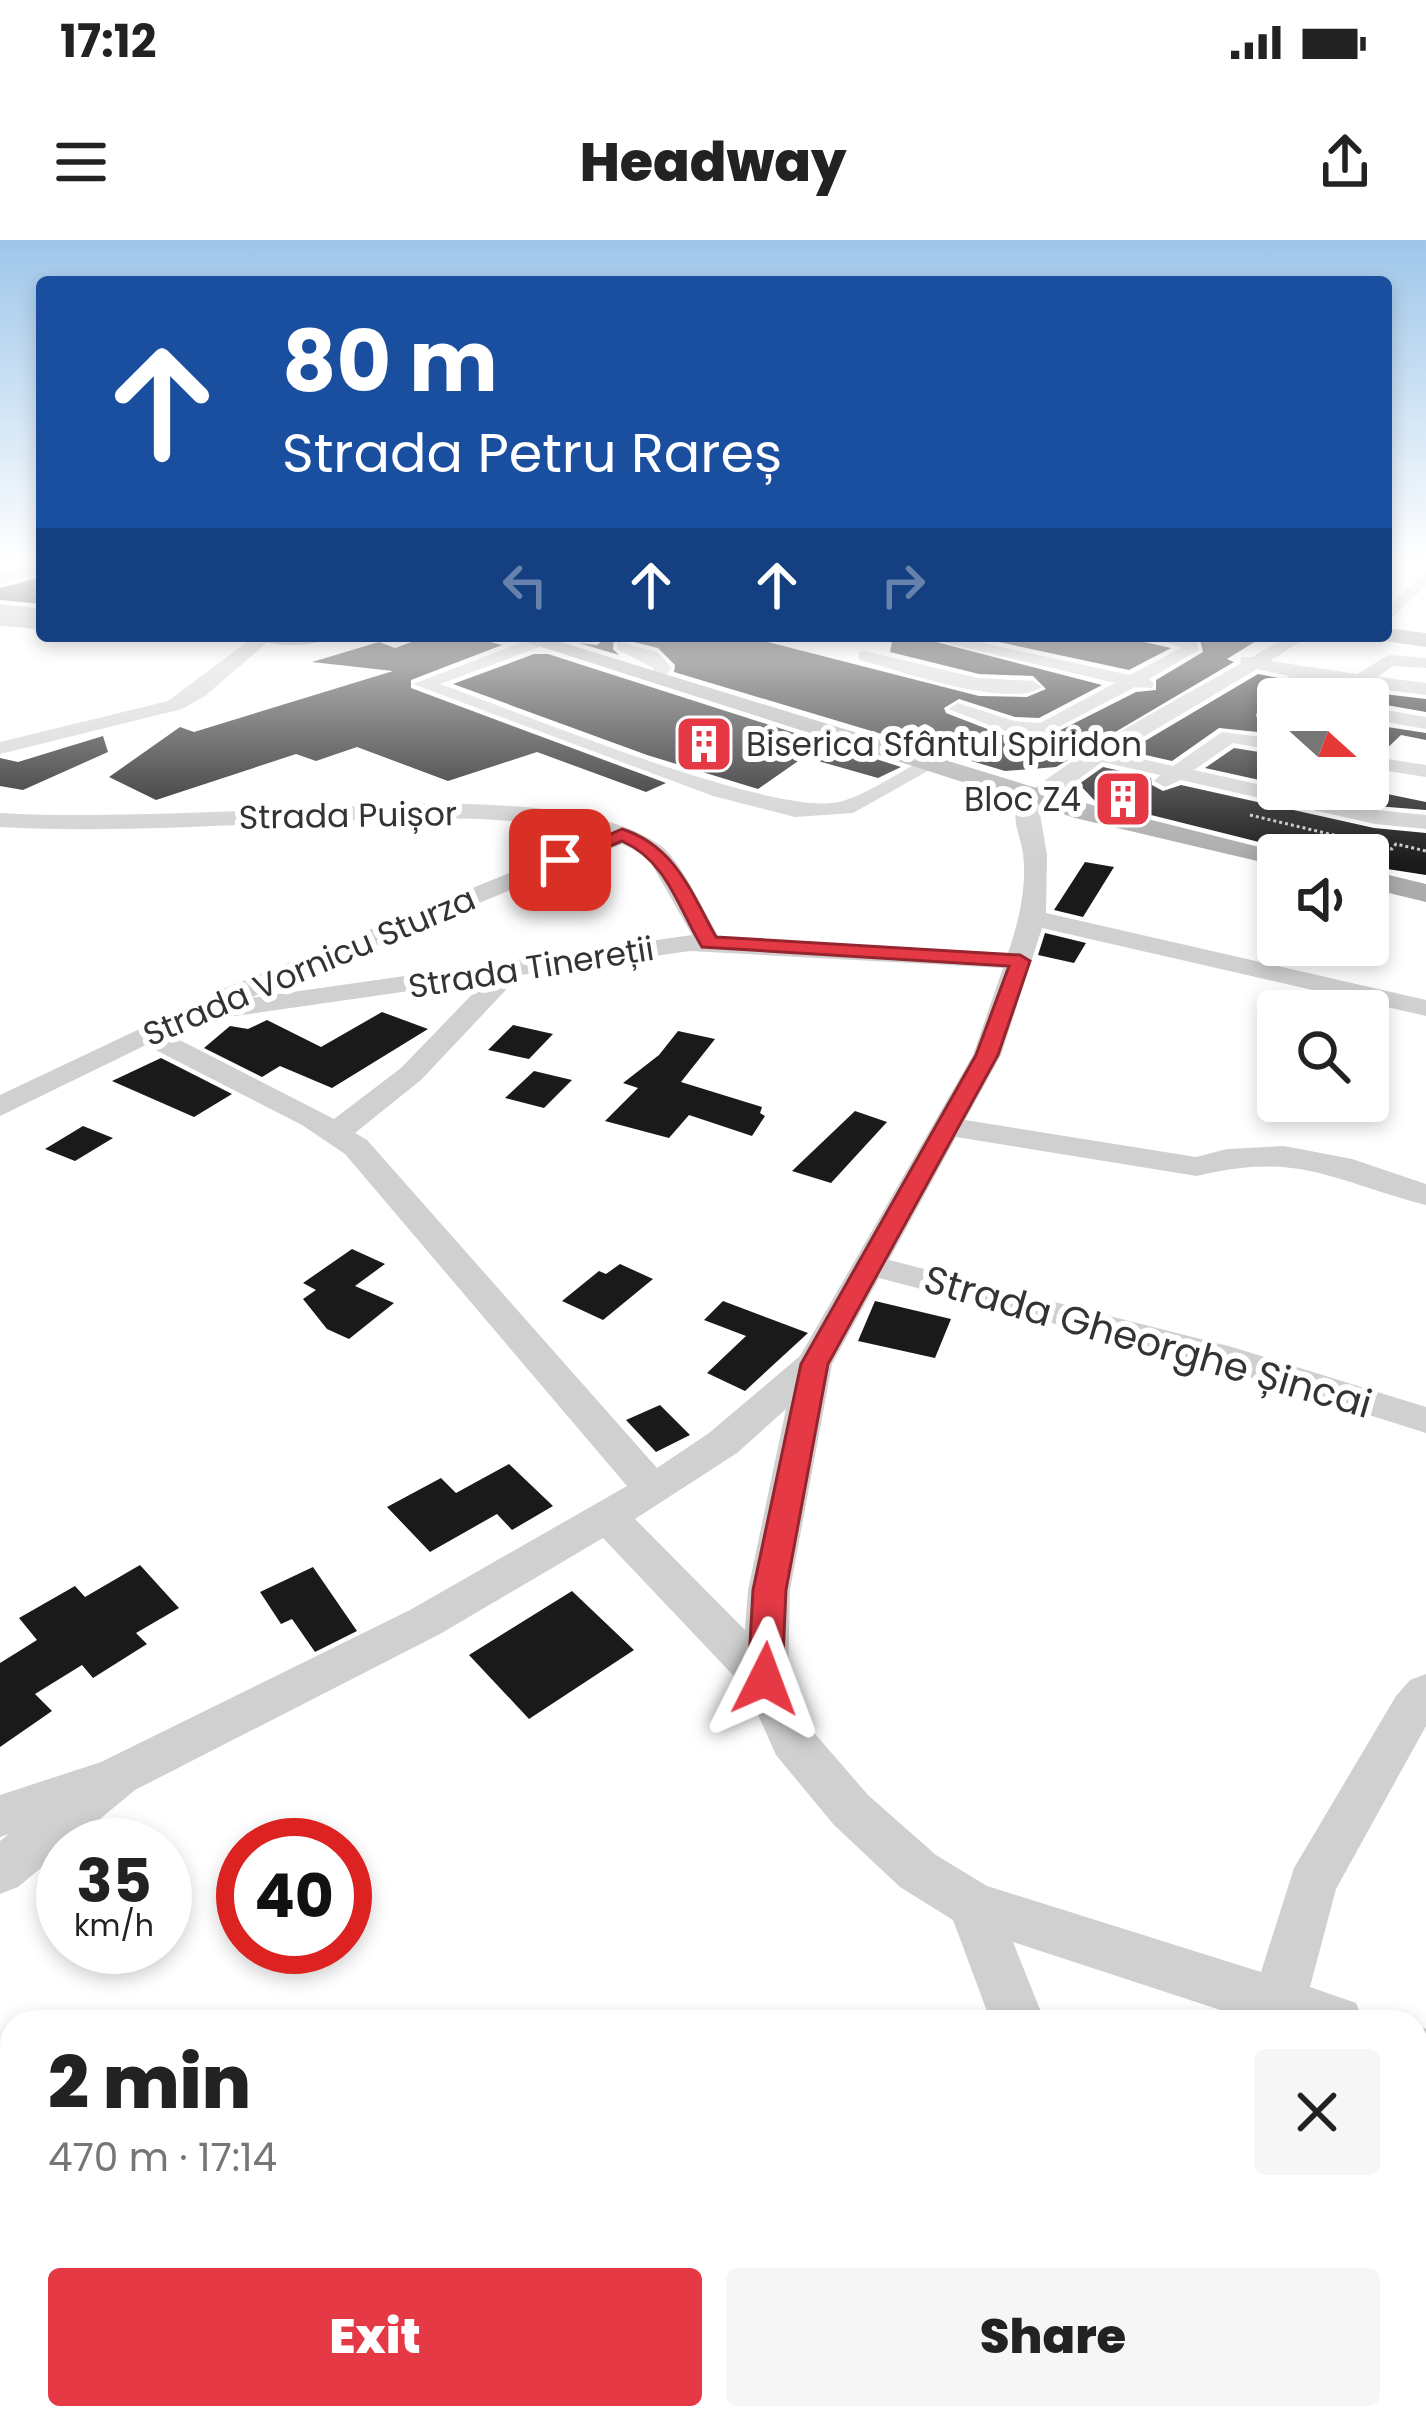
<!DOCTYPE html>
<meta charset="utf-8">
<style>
:root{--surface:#fff;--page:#f6f6f6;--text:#222;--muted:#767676;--accent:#e63946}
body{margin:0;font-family:Poppins,sans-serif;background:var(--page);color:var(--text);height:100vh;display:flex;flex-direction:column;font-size:45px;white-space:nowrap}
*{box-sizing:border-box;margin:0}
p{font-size:39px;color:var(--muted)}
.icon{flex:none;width:66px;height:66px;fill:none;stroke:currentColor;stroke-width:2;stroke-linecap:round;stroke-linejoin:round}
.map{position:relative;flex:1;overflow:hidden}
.panel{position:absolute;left:0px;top:1770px;width:1428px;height:420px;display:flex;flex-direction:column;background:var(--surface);border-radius:36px 36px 0 0;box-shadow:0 6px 18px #0003}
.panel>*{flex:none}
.top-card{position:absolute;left:36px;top:36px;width:1356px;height:366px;border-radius:12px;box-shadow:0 6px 18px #0003;background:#1a4fa0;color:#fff;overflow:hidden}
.needle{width:78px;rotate:111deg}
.fabs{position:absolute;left:1257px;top:438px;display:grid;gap:24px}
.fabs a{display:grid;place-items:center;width:132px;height:132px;border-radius:12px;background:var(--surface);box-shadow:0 6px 18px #0003;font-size:60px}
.speed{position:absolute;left:36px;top:1578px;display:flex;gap:24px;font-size:60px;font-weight:700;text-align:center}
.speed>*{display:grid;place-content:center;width:156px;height:156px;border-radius:50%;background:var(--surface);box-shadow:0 6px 18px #0003;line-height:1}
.speed small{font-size:30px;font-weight:400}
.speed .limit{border:18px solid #d22;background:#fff;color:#111}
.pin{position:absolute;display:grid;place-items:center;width:102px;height:102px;color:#fff;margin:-51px;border-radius:24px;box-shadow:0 6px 18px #0006}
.me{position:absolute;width:132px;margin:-66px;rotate:3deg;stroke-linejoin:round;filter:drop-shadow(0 0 9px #0008)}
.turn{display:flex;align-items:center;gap:42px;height:252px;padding:0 48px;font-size:54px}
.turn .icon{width:156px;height:156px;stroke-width:2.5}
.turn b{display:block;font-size:84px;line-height:102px}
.lanes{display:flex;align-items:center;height:114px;padding:0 48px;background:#0003;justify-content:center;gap:60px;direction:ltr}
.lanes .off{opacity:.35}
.round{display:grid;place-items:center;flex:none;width:126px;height:126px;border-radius:12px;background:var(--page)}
.summary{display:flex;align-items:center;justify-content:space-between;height:204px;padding:0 48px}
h1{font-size:72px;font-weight:800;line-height:90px}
.cta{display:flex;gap:24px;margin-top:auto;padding:24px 48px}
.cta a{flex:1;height:138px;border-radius:12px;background:var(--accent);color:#fff;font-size:48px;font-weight:800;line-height:138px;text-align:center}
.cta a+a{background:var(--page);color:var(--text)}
.status{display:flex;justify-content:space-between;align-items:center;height:84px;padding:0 60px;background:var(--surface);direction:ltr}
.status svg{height:33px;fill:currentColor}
header{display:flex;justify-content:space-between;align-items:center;height:156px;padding:0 48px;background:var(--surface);font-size:54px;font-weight:800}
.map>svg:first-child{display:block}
</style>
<div class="status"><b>17:12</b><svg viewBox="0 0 49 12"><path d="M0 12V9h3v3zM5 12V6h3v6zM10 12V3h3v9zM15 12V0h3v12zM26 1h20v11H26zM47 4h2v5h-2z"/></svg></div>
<header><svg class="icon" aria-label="menu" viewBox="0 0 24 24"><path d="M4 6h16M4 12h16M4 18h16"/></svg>Headway<svg class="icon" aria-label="share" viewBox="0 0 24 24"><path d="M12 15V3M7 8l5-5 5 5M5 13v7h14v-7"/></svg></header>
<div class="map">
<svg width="1426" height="2190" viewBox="0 0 1426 2190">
<rect width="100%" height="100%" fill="#fff"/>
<path fill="#1a1a1a" d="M42,337V364L0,360V348Z
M428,396H467L502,405L411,440V448L666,543L646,552L537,512L448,541L357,507L316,521L296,514L156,560L109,537L180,487L194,492L393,431L312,422L379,402L395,408Z
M608,396H653L674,402L691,396H744L979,456L1027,457L1046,449L1033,436L979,434L890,412L893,396H913L1102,445L1039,478L1015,477L959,459L944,468L946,473L1003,495L1043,499L1136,452L1156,450V440L1203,412L1199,396H1264L1227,419L1234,422L1056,527L1005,531L674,432L675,425L658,408L614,397L613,409L619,415L579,403L597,405Z
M971,396H1117L1171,408L1129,430Z
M534,414H548L901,527L878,538L804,517L758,549L647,515L453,444Z
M1258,434L1278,438L1265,457L1278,465V494L1219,488L1172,521L1128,511Z
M1358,451L1426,459V472L1352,459Z
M1368,484L1426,493V500L1401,495L1381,514L1368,512Z
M103,496L108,512L23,550L0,546V518L18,522Z
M1234,508L1278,515V544L1205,528Z
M1103,527L1151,538L1152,545L1163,551L1181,545L1374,588L1426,593V635L1368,626V615H1311L1095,561L1079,544Z
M1301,549L1368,556V550L1426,562V570L1376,566Z
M1085,622L1114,627L1083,677L1054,670Z
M1045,693L1086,703L1074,723L1038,715Z
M382,772L428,789L332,848L280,826L262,837L204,808L230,786L248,789L267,780L321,807Z
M513,785L553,794L529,819L488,810Z
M678,791L715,799L681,842L762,867L760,873L765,876L752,896L689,875L669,898L605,881L638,848L623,843L659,815Z
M161,818L171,823L232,854L194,877L112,841Z
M534,831L572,840L544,868L505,858Z
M855,871L887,882L831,943L792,931Z
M83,886L113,898L75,921L45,909Z
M352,1009L385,1024L355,1046L394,1063L349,1099L327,1089L303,1059L316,1050L303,1043Z
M620,1024L653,1039L603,1080L562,1061L599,1031L606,1034Z
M723,1061L808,1093L745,1151L707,1133L746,1096L704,1080Z
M875,1061L951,1079L935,1118L858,1101Z
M660,1165L690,1195L656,1212L626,1180Z
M509,1224L553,1266L512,1290L497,1274L430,1312L387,1267L441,1238L456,1253Z
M140,1325L179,1368L136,1393L147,1404L93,1438L82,1425L35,1454L52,1471L0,1507V1423L37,1400L19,1378L75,1346L85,1357Z
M313,1327L357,1391L315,1412L292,1379L281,1384L260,1352Z
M572,1351L634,1410L529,1479L469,1415Z"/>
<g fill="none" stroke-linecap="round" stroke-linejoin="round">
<path stroke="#cdcdcd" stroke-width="3" stroke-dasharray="3 3" stroke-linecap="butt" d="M1123,396L1140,399
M1256,475L1278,479
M1368,549L1387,550
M1250,575L1392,609L1396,604L1426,611"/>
<path fill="#d0d0d0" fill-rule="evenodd" d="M42,322V332L0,344V334Z
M1426,332V346L1386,383V368Z
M255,396H275L205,456L182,469L0,514V502L168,461Z
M584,396H604L595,401Z
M917,396H950L1130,435L1181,408L1155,396L1196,399L1199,410L1149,439L1154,444L1152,448L1135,447L1043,495L1005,491L948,469L958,463L1014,481L1040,483L1115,443Z
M1288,396H1309L1270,421L1357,434L1389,415L1426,418V428L1393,426L1378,437L1426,443V455L1306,440L1278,461L1269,456L1289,436L1257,429L1116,513L1173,526L1222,492L1278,499V511L1233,503L1194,530L1375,570L1426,575V589L1375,584L1181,540L1165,547L1154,541L1160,535L1102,522L1039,568L1047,615L1046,673L1426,760V776L1042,688L1001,815L965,880L1196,917L1227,909L1284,906L1352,919L1426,944V965C1332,941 1300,911 1197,936L956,897L889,1020L1232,1107L1426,1167V1193L1208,1124L879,1038L832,1124L790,1350L788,1439L810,1488L868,1555L936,1615L987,1646L1261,1732L1294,1628L1396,1456L1410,1440L1426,1434V1486L1336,1649L1310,1747L1356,1763L1364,1782H1257L1013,1702L1045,1782H991L953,1680L900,1647L834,1585L776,1515L747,1450L603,1298L440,1394L135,1550L18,1647L0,1654V1601L9,1594L0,1597V1555L101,1522L410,1370L627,1246L345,914L302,885L146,805L0,876V855L165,777L179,785L168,794L334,879L401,828L486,740L187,783L173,775L177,769L216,763V752L601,596C515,573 422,578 333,581C222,585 111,593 0,587V573C91,578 182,573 274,570C375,566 575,547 660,605C680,619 705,674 719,697L1008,713C1019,681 1027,647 1023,613C1021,598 1012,583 1017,568C1025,540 1205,444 1240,424L1241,417H1252ZM622,604L647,616L692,695L250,758ZM690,711L1003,728L973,815L800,1116L709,1193L657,1228L367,900L355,893L421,840L520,735ZM786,1169L748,1350L745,1390L635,1279L737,1213Z
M536,397L545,402L542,406L440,444C514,470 780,581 843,561C871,552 899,532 925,519L942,523L853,573L795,577L713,556L413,444Z
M617,401L657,412L672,428L665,436H653V428L617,409Z
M865,411L978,438L1033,441L1042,447C1010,470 898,430 859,420V412Z
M1368,467L1426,477V489L1368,479Z
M1368,516L1426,525V537L1368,528Z
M1416,1785L1426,1789V1843L1416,1839Z
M1097,2178H1161L1165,2190H1099Z"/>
<path fill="#ababab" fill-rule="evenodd" d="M1386,388L1426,393V407L1378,400L1376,396H1386Z
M250,396H333C316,408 267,408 250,396Z
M507,396H541L1092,565L1291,615H1278V626L1075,578Z
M1368,630L1426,644V662L1368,648Z"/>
<path stroke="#ababab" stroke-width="21" d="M0,375L42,379"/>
</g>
<linearGradient id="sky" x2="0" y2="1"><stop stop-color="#9ec6ea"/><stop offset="0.51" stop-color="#fff"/><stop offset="1" stop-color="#fff" stop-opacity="0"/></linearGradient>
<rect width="1426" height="624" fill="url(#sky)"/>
<path fill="#e63946" stroke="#96252e" stroke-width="3" d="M622,589C675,606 691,652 716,697L1020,715L1030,721L998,815L828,1124L786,1350L782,1439L777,1449L765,1453L753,1449L748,1439L753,1350L801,1124L976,815L1009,726L702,707C678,667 667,621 622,601L567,624L552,620Z"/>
<defs>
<g id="building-square" transform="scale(3)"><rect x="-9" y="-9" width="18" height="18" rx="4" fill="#e63946" stroke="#fff"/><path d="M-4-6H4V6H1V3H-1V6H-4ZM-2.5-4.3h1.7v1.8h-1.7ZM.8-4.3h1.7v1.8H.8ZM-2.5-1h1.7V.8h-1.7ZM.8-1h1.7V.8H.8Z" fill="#fff"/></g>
</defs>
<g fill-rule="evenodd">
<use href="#building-square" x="704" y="504"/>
<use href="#building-square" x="1123" y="559"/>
</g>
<g text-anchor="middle" stroke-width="12" stroke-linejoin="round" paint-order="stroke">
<g font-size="33" fill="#333" stroke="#fff" text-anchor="start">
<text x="746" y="516">Biserica Sfântul Spiridon</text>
<text x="1081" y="571" text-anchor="end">Bloc Z4</text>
</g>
<g font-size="33" fill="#333" stroke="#fff">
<text transform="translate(348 575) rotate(-1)" y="12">Strada Puișor</text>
<text transform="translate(309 726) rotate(-23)" y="12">Strada Vornicu Sturza</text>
<text transform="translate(531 727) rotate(-9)" y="12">Strada Tinereții</text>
</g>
<g font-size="39" fill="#333" stroke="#fff">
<text transform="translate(1148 1101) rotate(16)" y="14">Strada Gheorghe Șincai</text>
</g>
</g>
</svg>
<div class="fabs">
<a><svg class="needle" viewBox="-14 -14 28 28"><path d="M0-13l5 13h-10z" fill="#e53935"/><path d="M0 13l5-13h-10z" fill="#767676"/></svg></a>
<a><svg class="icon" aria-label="sound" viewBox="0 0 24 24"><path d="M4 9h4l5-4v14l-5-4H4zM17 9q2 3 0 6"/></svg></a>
<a><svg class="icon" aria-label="search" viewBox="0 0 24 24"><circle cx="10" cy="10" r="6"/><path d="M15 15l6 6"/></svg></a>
</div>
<div class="speed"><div>35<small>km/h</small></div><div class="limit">40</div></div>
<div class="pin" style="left:560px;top:620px;background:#d93025"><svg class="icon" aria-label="arrive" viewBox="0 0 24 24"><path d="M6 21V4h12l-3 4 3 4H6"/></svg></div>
<svg class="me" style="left:765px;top:1439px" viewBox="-20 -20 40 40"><path d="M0-17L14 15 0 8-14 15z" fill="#e63946" stroke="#fff" stroke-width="4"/></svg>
<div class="top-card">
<div class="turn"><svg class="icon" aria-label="ahead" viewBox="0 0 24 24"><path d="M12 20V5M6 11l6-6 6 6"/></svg><div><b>80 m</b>Strada Petru Rareș</div></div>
<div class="lanes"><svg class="icon off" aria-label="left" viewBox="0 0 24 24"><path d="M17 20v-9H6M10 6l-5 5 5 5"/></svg><svg class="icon" aria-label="ahead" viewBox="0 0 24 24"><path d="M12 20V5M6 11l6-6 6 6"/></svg><svg class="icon" aria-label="ahead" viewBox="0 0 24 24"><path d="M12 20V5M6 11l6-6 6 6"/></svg><svg class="icon off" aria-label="right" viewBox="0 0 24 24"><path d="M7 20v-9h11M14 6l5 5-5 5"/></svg></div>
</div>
<section class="panel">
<div class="summary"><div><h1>2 min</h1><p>470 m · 17:14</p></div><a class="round"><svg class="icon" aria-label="close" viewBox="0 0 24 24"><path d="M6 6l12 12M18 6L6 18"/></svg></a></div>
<div class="cta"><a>Exit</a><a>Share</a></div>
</section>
</div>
